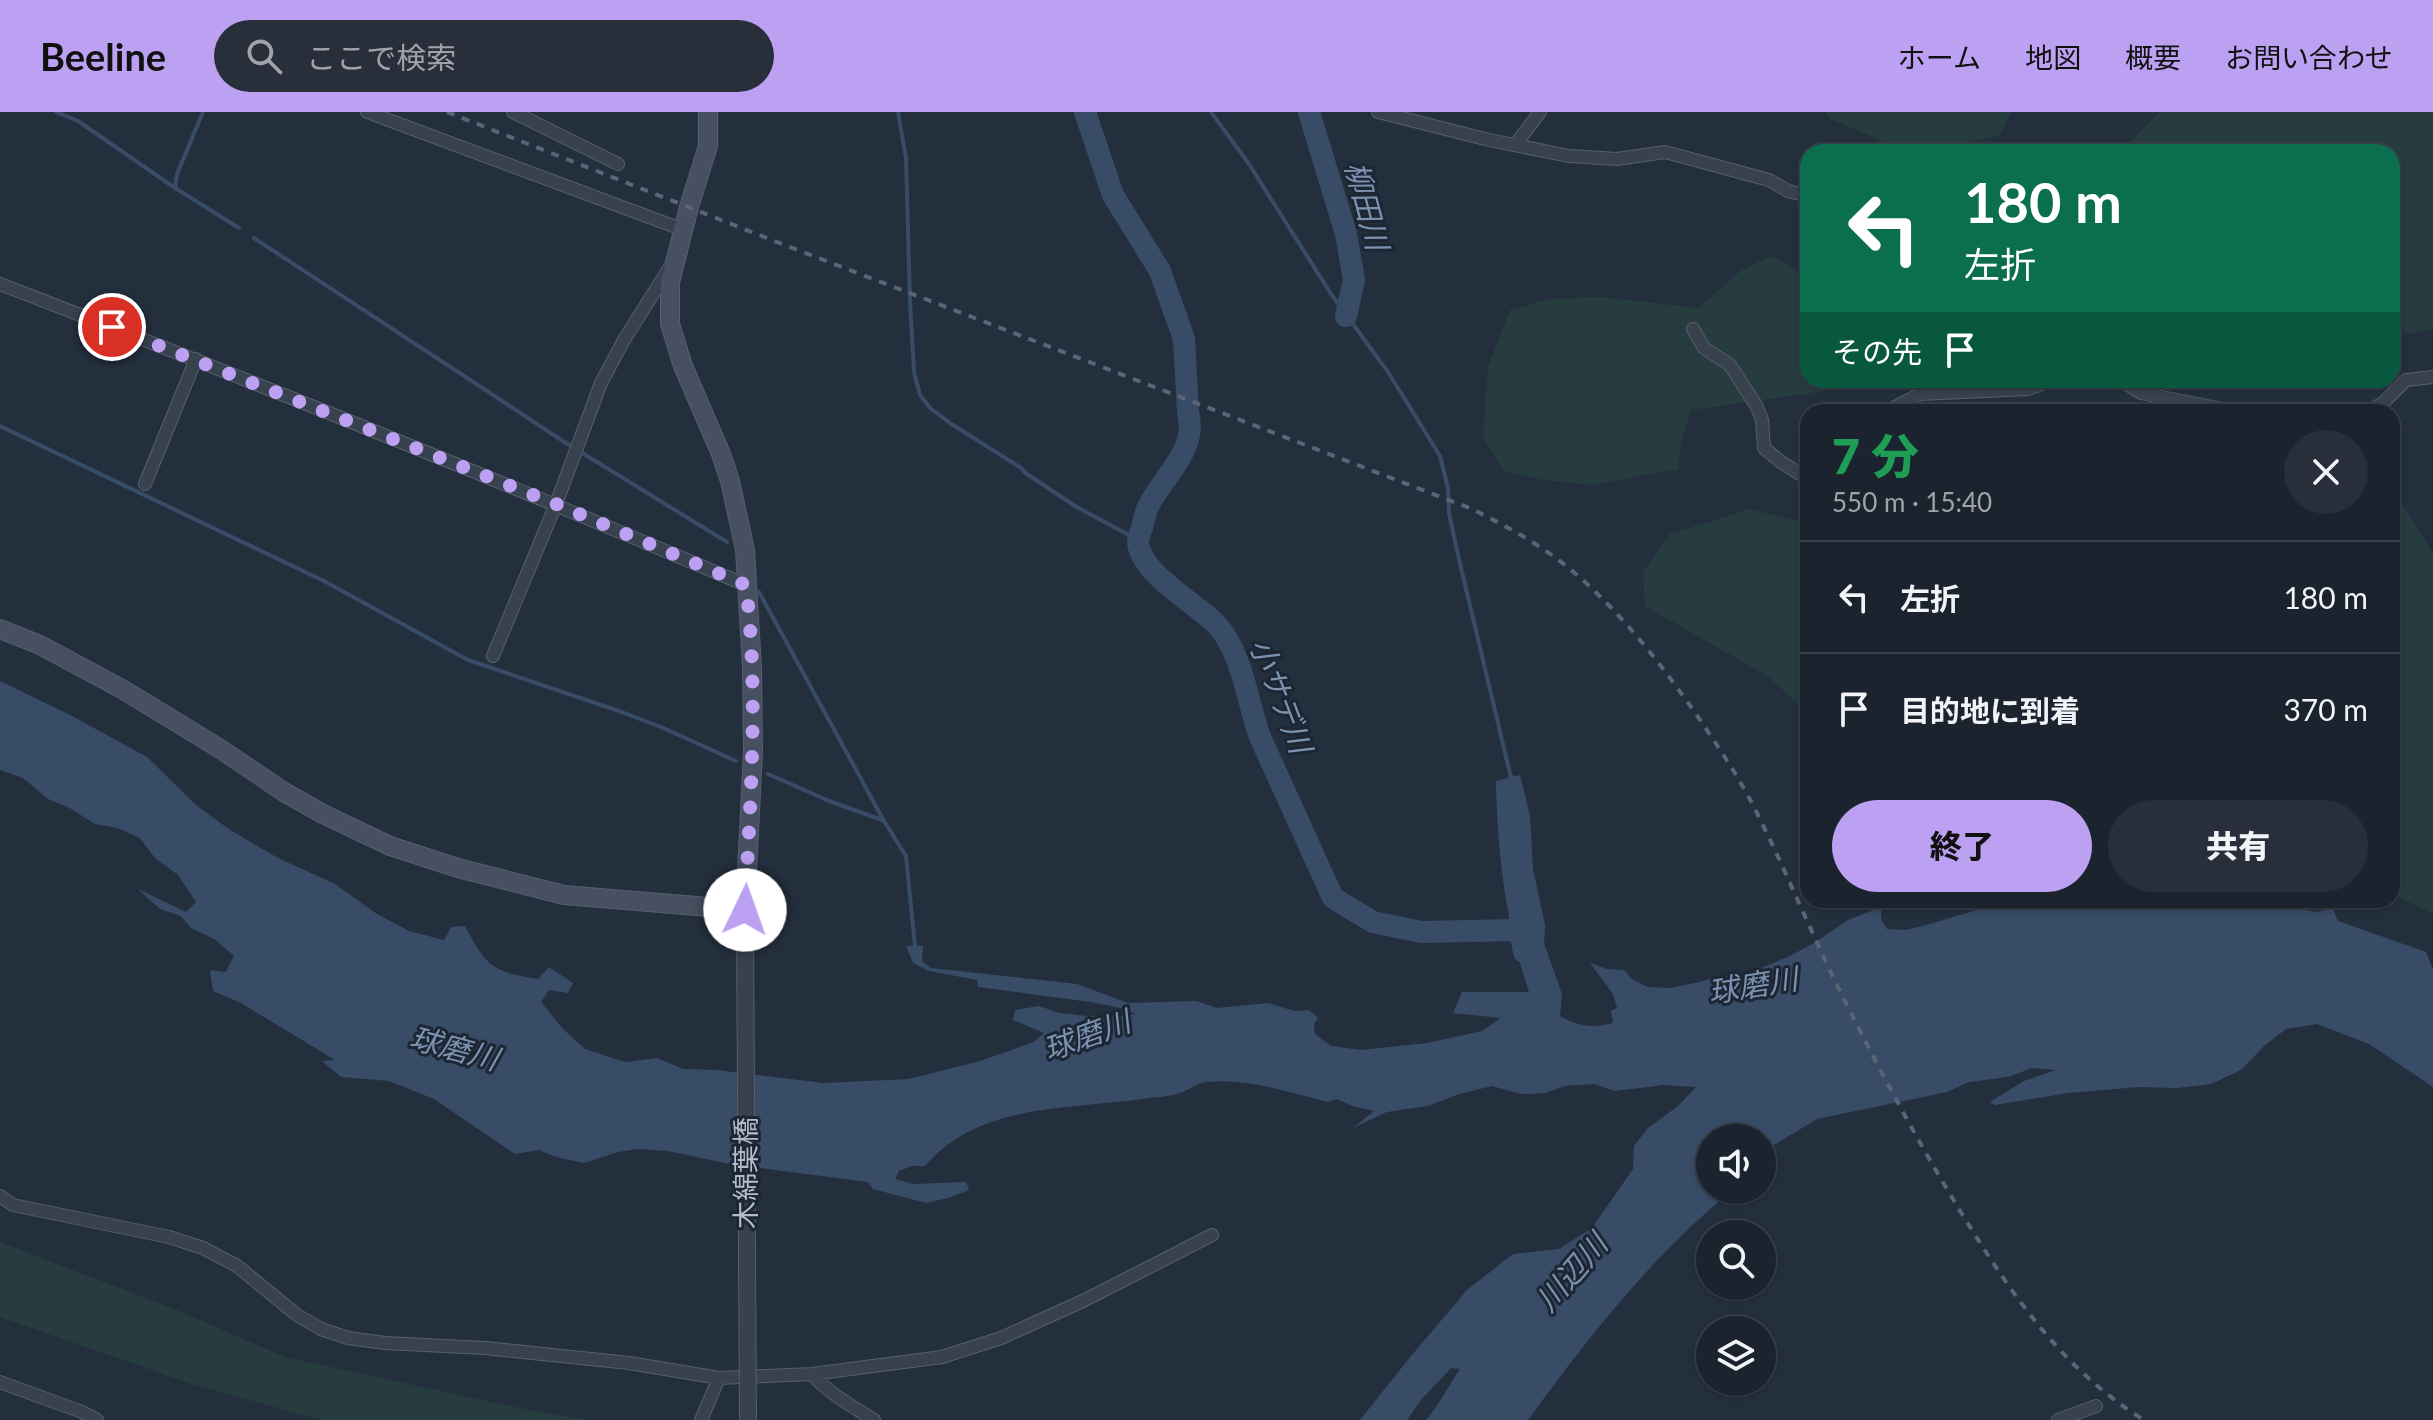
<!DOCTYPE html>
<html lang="ja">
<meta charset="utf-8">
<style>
:root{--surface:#1b232e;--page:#282f3a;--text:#f1f3f6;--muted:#a0a4aa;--line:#39404a;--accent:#bca0f2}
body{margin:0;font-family:Lato,"Noto Sans JP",sans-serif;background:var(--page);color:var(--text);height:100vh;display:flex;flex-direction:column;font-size:30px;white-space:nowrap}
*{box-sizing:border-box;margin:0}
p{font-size:26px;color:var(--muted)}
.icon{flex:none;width:44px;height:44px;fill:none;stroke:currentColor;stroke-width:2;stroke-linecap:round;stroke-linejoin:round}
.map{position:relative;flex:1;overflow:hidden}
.side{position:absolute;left:1800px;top:292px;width:600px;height:504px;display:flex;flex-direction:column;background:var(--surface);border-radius:24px;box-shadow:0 2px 6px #0004,0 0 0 2px var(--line)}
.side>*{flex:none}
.hud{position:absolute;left:1800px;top:32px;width:600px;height:244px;border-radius:24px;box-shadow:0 2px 6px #0004,0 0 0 2px var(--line);background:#0b6e4f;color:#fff;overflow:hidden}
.controls{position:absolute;left:1696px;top:1012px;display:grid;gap:16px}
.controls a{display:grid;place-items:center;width:80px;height:80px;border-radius:50%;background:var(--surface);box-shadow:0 2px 6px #0004,0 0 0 2px var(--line);font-size:40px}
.pin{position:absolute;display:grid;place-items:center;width:68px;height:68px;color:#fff;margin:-34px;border:4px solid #fff;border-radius:50%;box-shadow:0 2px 8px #0007}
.me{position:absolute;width:88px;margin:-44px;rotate:3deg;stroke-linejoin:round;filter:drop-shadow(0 0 6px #0008)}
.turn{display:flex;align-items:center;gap:28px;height:168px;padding:0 32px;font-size:36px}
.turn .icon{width:104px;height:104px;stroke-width:2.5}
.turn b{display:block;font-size:56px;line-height:68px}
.then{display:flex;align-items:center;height:76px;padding:0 32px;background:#0003;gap:16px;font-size:30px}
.round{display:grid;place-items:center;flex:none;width:84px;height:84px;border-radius:42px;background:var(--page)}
.summary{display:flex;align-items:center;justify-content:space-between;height:136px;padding:0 32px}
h1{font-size:48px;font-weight:800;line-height:60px;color:#1e9e55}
.cta{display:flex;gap:16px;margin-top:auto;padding:16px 32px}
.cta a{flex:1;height:92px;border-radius:48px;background:var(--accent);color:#111;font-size:32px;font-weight:800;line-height:92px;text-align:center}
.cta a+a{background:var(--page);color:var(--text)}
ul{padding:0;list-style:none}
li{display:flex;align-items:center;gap:24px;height:112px;padding:0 32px;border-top:2px solid var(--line)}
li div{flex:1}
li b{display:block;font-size:30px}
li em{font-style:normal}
header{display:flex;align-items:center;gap:48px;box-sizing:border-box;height:112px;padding:0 40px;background:var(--accent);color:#111}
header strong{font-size:38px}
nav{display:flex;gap:44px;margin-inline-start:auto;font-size:28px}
.search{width:560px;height:72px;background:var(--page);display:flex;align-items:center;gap:20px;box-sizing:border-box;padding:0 28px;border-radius:44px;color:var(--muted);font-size:30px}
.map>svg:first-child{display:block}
</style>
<header>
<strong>Beeline</strong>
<div class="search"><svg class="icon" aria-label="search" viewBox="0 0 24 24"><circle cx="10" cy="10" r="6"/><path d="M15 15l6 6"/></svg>ここで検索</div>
<nav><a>ホーム</a><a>地図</a><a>概要</a><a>お問い合わせ</a></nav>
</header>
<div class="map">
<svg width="2433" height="1308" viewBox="0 0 2433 1308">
<rect width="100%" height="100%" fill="#242f3e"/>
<path fill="#263c3f" d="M1825,0H2011L2000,23L1925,40H1907L1831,7Z
M2160,0H2433V217L2407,222L2392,208V40H2120Z
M1771,144L1808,164V268H1893C1826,280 1758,288 1691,298L1681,329L1678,357L1591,373L1537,367L1504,359L1483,325L1488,255L1510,198L1548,187L1601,185L1699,196L1740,159Z
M2392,384L2403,393L2433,441V802L2392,782Z
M1750,397L1808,412V602L1769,565L1645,494L1643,460L1670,422Z
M0,1130L177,1198L285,1245L510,1294L585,1308H320L189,1271L0,1205Z"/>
<path fill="#394c67" d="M0,569L72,604L147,645L196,693L230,718L278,746L335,772L377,802L409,819L444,828L451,815L465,814C486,854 492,860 538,867L549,855L573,871L568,881L549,878L541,890L562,916L585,937L625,950L657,946L683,957L716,958L824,971L909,967L980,949L1034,930L1044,921L1013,908L1015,898L1039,894L1059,901L1087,904L1115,905L1136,902L1121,896L1090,890L978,875L977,868L929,859L913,851L906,834H923L922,849L931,856L1077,872L1128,891L1196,889L1217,896L1268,891L1294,899L1309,898L1318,906L1314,912L1315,922L1331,934L1361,938L1427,931L1482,919L1501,906L1453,901L1462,880H1529C1506,812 1497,740 1496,669L1520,663L1530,704L1533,757L1545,813L1544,831L1562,882L1560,904C1579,915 1592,916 1613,911L1611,899L1617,896L1613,882L1590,851L1607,857L1624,858L1632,867L1647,875L1669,876L1700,870L1717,864L1739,865L1788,845L1814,831L1848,808L1881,795V807L1887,817L1906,818L1930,812L2010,788H2291L2298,797L2318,800L2332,795L2338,809L2426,840L2433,858V975L2369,932L2317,912L2286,917L2264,934L2241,958L2211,972L2177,976L2139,975L2068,981L1995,993L1990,990L2024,969L2056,958L2032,956L2008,965L1969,970L1947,980L1928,984L1817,1007L1769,1036L1762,1044V1026H1710V1078H1733C1653,1142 1588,1226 1528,1308H1426C1440,1292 1448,1274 1460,1257L1451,1256L1421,1288L1407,1308H1360L1411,1244L1467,1178L1513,1142L1559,1137L1592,1116L1633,1057L1634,1034L1648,1016L1678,994L1696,975L1664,973L1615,979L1594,972L1565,974L1545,981L1521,982L1492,974L1459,982L1428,994L1387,1000L1353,1016L1374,999L1353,994L1337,987L1328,990C1289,980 1247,966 1207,970C1199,970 1192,976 1185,979C1174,984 1160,985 1149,986C1073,998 980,989 925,1054H912L899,1059L895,1067L913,1072L966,1070L969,1078L948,1086L926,1091L873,1077L868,1070L730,1052L668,1039L637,1037L618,1040L584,1051L556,1045L539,1038L515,1042L434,987L389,969L341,965L322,949L335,948L241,891L213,879L210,858L226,860L234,844L216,828L191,816L181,804L160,797L138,777L186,800L196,790L178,763L155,746L140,726L117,716L95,712L68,695L48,687L23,666L0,658Z"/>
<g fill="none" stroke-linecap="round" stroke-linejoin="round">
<path stroke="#394c67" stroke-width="4" d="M56,0L78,9L175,76L239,116
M898,0L906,46L910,189L914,260L920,283L930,296L950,311L1021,356L1024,360L1075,394L1138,428
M1211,0L1249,52L1331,182L1388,260L1440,344L1448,376L1449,401L1458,443L1512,670
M175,76L177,62L203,0
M254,126L569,333
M0,314L324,469L468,548L619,599L661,615L736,649
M584,342L727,430
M759,480L884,709L906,744L915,835
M768,662L829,689L882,708"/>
<path stroke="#394c67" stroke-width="22" d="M1085,0L1113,83L1160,159L1184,227L1188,300C1198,338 1164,363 1149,393C1145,400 1144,409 1142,416C1141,417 1138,427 1138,428C1138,461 1196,491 1216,512C1242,539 1247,589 1260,625L1333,786L1373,810L1421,820L1520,818L1524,840
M1309,0L1346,122L1354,168L1346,204"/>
<g stroke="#565f6c" stroke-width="14">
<path id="minor" d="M367,0L684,118
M513,0L618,52
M1378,0L1489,28L1569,44L1617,47L1665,40L1769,68L1788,79L1808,84
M1515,33L1540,0
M0,172C250,268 499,368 746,473
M1693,217L1704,236L1730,253L1757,295L1762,308L1764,336L1781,350L1808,367
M2120,268L2141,281L2238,300
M1886,300L1920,282L2028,277L2053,268
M2367,300L2383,291L2406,268L2433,265
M145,372L196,247
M493,544L556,392L601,271L624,228L670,155
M0,1084L13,1093L169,1125L203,1136L237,1154L297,1203L321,1217L348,1226L385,1231L485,1236L629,1251L719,1266L812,1262L942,1245L1001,1226L1085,1188L1212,1123
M812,1262C829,1282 852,1294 874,1308
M0,1270L82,1300L97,1308
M701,1308L719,1266
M2058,1308L2096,1294"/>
</g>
<g stroke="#565f6c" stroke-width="20">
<path id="secondary" d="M0,517L40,533L122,577L222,638L284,680L323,702L390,734L458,756L564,783L745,798L753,640L752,555L745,438L730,369L721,342L683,254L670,212V171L689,95L708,34V0"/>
</g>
<use href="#minor" stroke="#38414e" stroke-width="12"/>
<use href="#secondary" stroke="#465061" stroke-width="18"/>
<path stroke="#5a6575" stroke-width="4" stroke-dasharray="8 8" stroke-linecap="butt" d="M447,0L782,132L1472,397C1504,413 1536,430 1565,453C1616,494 1658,548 1696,602C1717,633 1739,665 1756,699C1784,755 1808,813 1835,869C1874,948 1916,1027 1962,1102C2012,1183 2062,1257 2144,1308"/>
<g stroke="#565f6c" stroke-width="18" stroke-linecap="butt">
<path id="tertiary-bridge" d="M745,815L748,1308"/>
</g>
<use href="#tertiary-bridge" stroke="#38414e" stroke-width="16"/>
</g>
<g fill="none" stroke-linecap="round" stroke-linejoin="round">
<path stroke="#bca0f2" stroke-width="14" stroke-dasharray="0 25.2" d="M112,215L556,392L746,473C759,581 750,690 745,798"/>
</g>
<g text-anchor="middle" stroke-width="6" stroke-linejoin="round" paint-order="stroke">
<g font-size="28" fill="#b4bcc9" stroke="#1d2633">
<text transform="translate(746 1061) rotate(-90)" y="10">木綿葉橋</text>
</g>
<g font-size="30" font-style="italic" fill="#7c92b1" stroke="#1d2633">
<text transform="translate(1366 94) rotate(75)" y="10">柳田川</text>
<text transform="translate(1280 584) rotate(69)" y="10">小サデ川</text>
<text transform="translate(1753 874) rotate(-9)" y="10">球磨川</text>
<text transform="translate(1087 924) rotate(-20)" y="10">球磨川</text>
<text transform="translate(454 937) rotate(15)" y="10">球磨川</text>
<text transform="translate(1572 1161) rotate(-49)" y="10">川辺川</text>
</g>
</g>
</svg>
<div class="controls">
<a><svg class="icon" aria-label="sound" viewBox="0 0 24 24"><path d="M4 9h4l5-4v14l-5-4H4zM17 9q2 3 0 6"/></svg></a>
<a><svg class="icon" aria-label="search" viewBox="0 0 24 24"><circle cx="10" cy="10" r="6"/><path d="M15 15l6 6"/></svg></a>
<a><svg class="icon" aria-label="layers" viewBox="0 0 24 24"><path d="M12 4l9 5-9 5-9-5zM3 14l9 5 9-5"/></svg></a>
</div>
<div class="pin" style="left:112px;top:215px;background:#d93025"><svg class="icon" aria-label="arrive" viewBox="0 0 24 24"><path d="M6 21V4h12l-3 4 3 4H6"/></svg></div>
<svg class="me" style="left:745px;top:798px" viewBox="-20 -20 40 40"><circle r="19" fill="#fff"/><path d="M0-13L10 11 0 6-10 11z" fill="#bca0f2"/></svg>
<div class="hud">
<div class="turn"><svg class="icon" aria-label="left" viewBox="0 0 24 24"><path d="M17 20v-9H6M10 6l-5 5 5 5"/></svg><div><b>180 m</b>左折</div></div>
<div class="then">その先<svg class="icon" aria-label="arrive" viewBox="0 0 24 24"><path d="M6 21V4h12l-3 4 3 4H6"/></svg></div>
</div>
<section class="side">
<div class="summary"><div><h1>7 分</h1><p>550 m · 15:40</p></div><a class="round"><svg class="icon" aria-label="close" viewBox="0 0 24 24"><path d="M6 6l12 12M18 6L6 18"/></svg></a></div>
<ul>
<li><svg class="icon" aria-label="left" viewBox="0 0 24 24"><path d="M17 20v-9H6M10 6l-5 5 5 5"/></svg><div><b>左折</b></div><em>180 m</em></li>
<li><svg class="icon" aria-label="arrive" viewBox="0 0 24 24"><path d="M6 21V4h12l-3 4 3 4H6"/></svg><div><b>目的地に到着</b></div><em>370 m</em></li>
</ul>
<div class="cta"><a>終了</a><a>共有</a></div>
</section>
</div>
